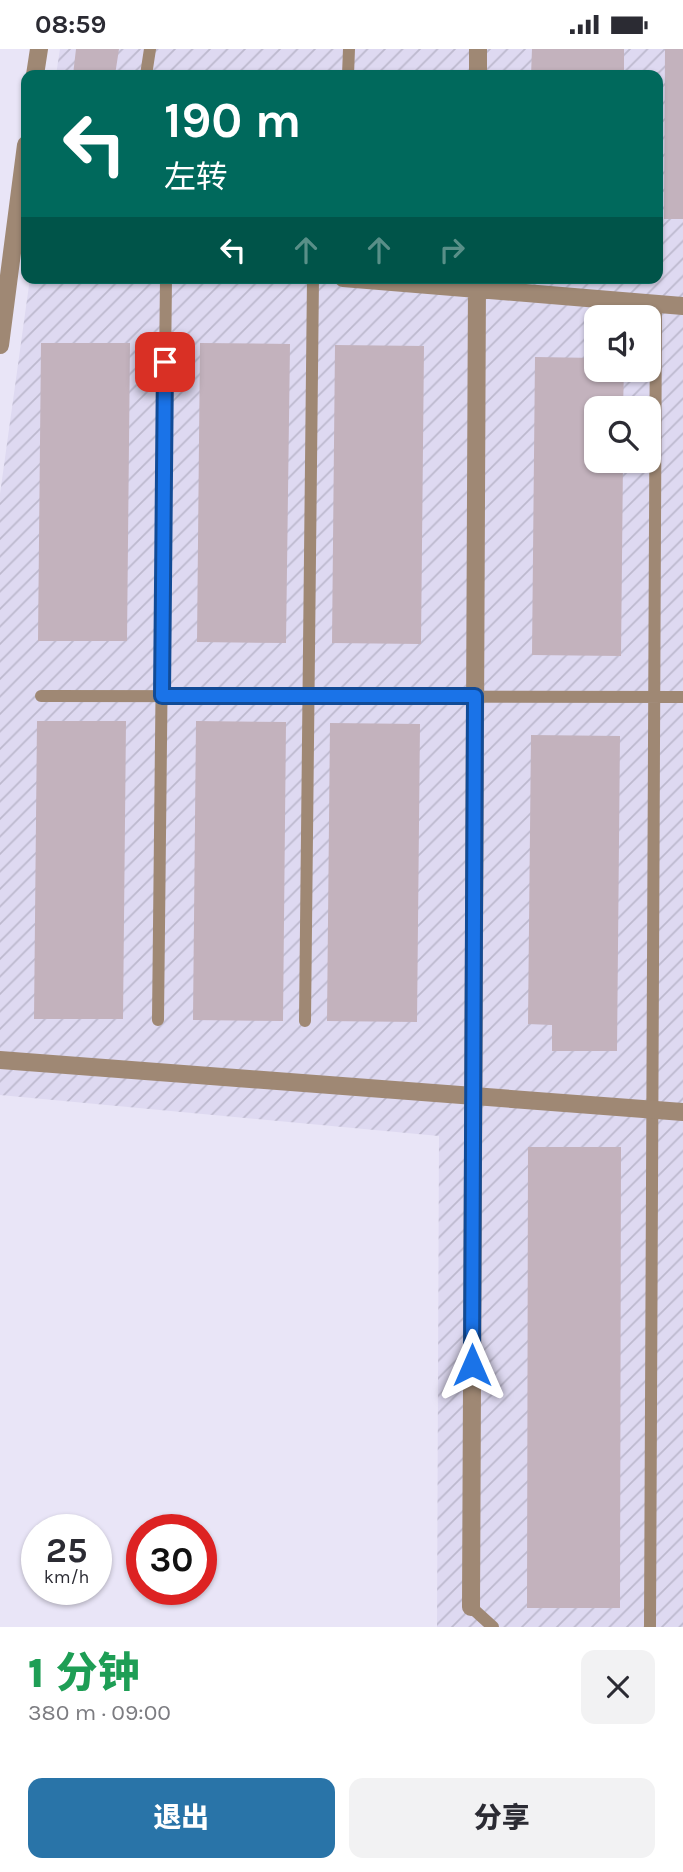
<!DOCTYPE html>
<html lang="zh">
<meta charset="utf-8">
<style>
:root{--surface:#fff;--page:#f2f2f3;--text:#2b2b33;--muted:#7c7c81;--accent:#2974a8}
body{margin:0;font-family:Karla,"Noto Sans SC",sans-serif;background:var(--page);color:var(--text);height:100vh;display:flex;flex-direction:column;font-size:26px;white-space:nowrap}
*{box-sizing:border-box;margin:0}
p{font-size:23px;color:var(--muted)}
.icon{flex:none;width:38px;height:38px;fill:none;stroke:currentColor;stroke-width:2;stroke-linecap:round;stroke-linejoin:round}
.map{position:relative;height:1578px;overflow:hidden}
.panel{display:flex;flex-direction:column;background:var(--surface);flex:1}
.panel>*{flex:none}
.banner{position:absolute;left:21px;top:21px;width:642px;height:214px;border-radius:14px;box-shadow:0 2px 5px #0004;background:#00695c;color:#fff;overflow:hidden}
.fabs{position:absolute;left:584px;top:256px;display:grid;gap:14px}
.fabs a{display:grid;place-items:center;width:77px;height:77px;border-radius:14px;background:var(--surface);box-shadow:0 2px 5px #0004;font-size:35px}
.speed{position:absolute;left:21px;top:1465px;display:flex;gap:14px;font-size:35px;font-weight:700;text-align:center}
.speed>*{display:grid;place-content:center;width:91px;height:91px;border-radius:50%;background:var(--surface);box-shadow:0 2px 5px #0004;line-height:1}
.speed small{font-size:18px;font-weight:400}
.speed .limit{border:10px solid #d22;background:#fff;color:#111}
.pin{position:absolute;display:grid;place-items:center;width:60px;height:60px;color:#fff;margin:-30px;border-radius:14px;box-shadow:0 4px 10px #0006}
.me{position:absolute;width:77px;margin:-38px;rotate:0deg;stroke-linejoin:round;filter:drop-shadow(0 0 5px #0008)}
.turn{display:flex;align-items:center;gap:24px;height:147px;padding:0 28px;font-size:32px}
.turn .icon{width:91px;height:91px;stroke-width:2.5}
.turn b{display:block;font-size:49px;line-height:60px}
.lanes{display:flex;align-items:center;height:66px;padding:0 28px;background:#0003;justify-content:center;gap:35px;direction:ltr}
.lanes .off{opacity:.35}
.round{display:grid;place-items:center;flex:none;width:74px;height:74px;border-radius:14px;background:var(--page)}
.summary{display:flex;align-items:center;justify-content:space-between;height:119px;padding:0 28px}
h1{font-size:42px;font-weight:800;line-height:52px;color:#1e9e55}
.action{display:flex;gap:14px;margin-top:auto;padding:14px 28px}
.action a{flex:1;height:80px;border-radius:14px;background:var(--accent);color:#fff;font-size:28px;font-weight:800;line-height:80px;text-align:center}
.action a+a{background:var(--page);color:var(--text)}
.status{display:flex;justify-content:space-between;align-items:center;height:49px;padding:0 35px;background:var(--surface);direction:ltr}
.status svg{height:19px;fill:currentColor}
.map>svg:first-child{display:block}
</style>
<div class="status"><b>08:59</b><svg viewBox="0 0 49 12"><path d="M0 12V9h3v3zM5 12V6h3v6zM10 12V3h3v9zM15 12V0h3v12zM26 1h20v11H26zM47 4h2v5h-2z"/></svg></div>
<div class="map">
<svg width="683" height="1578" viewBox="0 0 683 1578">
<defs>
<pattern id="industrial-furrows" width="10" height="10" patternUnits="userSpaceOnUse" patternTransform="scale(1.75)"><rect width="10" height="10" fill="#ded9f1"/><path d="M-1 1l2-2M0 10L10 0M9 11l2-2" fill="none" stroke="#bdb9ce"/></pattern>
</defs>
<rect width="100%" height="100%" fill="#e9e5f7"/>
<path fill="url(#industrial-furrows)" fill-rule="evenodd" d="M60,0H683V1578H437L439,1087L0,1046V445L30,229H658V26H56ZM597,268H649V320H597ZM597,359H649V411H597Z"/>
<path fill="#c3b2bd" d="M76,0H119L115,26H73Z
M532,0H624V26H531Z
M665,0H683V170H664Z
M41,294H130L127,592H38Z
M200,294L290,295L286,594L197,593Z
M335,296L424,297L421,595L332,594Z
M535,308L597,309V320H624L623,359H597V411H623L621,607L532,606Z
M37,672H126L123,970H34Z
M196,672L286,673L283,972L193,971Z
M330,674L420,675L417,973L327,972Z
M531,686L620,687L617,1002H552V976L528,975Z
M528,1098H621L620,1559H527Z"/>
<g fill="none" stroke-linecap="round" stroke-linejoin="round">
<path stroke="#9f8874" stroke-width="12" d="M146,26L150,0
M348,26L349,0
M41,647L683,648
M158,971L166,229
M305,972L313,229
M471,1558L493,1578
M650,1578L656,255"/>
<path stroke="#9f8874" stroke-width="18" d="M35,26L39,0
M478,26V0
M343,229L683,257
M0,296L26,96
M0,1011L683,1063
M471,1558L477,229"/>
</g>
<g fill="none" stroke-linecap="round" stroke-linejoin="round">
<g stroke="#114b97" stroke-width="18">
<path id="route" d="M165,313L162,647H475L472,1316"/>
</g>
<use href="#route" stroke="#1a73e8" stroke-width="12"/>
</g>
</svg>
<div class="fabs">
<a><svg class="icon" aria-label="sound" viewBox="0 0 24 24"><path d="M4 9h4l5-4v14l-5-4H4zM17 9q2 3 0 6"/></svg></a>
<a><svg class="icon" aria-label="search" viewBox="0 0 24 24"><circle cx="10" cy="10" r="6"/><path d="M15 15l6 6"/></svg></a>
</div>
<div class="speed"><div>25<small>km/h</small></div><div class="limit">30</div></div>
<div class="pin" style="left:165px;top:313px;background:#d93025"><svg class="icon" aria-label="arrive" viewBox="0 0 24 24"><path d="M6 21V4h12l-3 4 3 4H6"/></svg></div>
<svg class="me" style="left:472px;top:1316px" viewBox="-20 -20 40 40"><path d="M0-17L14 15 0 8-14 15z" fill="#1a73e8" stroke="#fff" stroke-width="4"/></svg>
<div class="banner">
<div class="turn"><svg class="icon" aria-label="left" viewBox="0 0 24 24"><path d="M17 20v-9H6M10 6l-5 5 5 5"/></svg><div><b>190 m</b>左转</div></div>
<div class="lanes"><svg class="icon" aria-label="left" viewBox="0 0 24 24"><path d="M17 20v-9H6M10 6l-5 5 5 5"/></svg><svg class="icon off" aria-label="ahead" viewBox="0 0 24 24"><path d="M12 20V5M6 11l6-6 6 6"/></svg><svg class="icon off" aria-label="ahead" viewBox="0 0 24 24"><path d="M12 20V5M6 11l6-6 6 6"/></svg><svg class="icon off" aria-label="right" viewBox="0 0 24 24"><path d="M7 20v-9h11M14 6l5 5-5 5"/></svg></div>
</div>
</div>
<section class="panel">
<div class="summary"><div><h1>1 分钟</h1><p>380 m · 09:00</p></div><a class="round"><svg class="icon" aria-label="close" viewBox="0 0 24 24"><path d="M6 6l12 12M18 6L6 18"/></svg></a></div>
<div class="action"><a>退出</a><a>分享</a></div>
</section>
